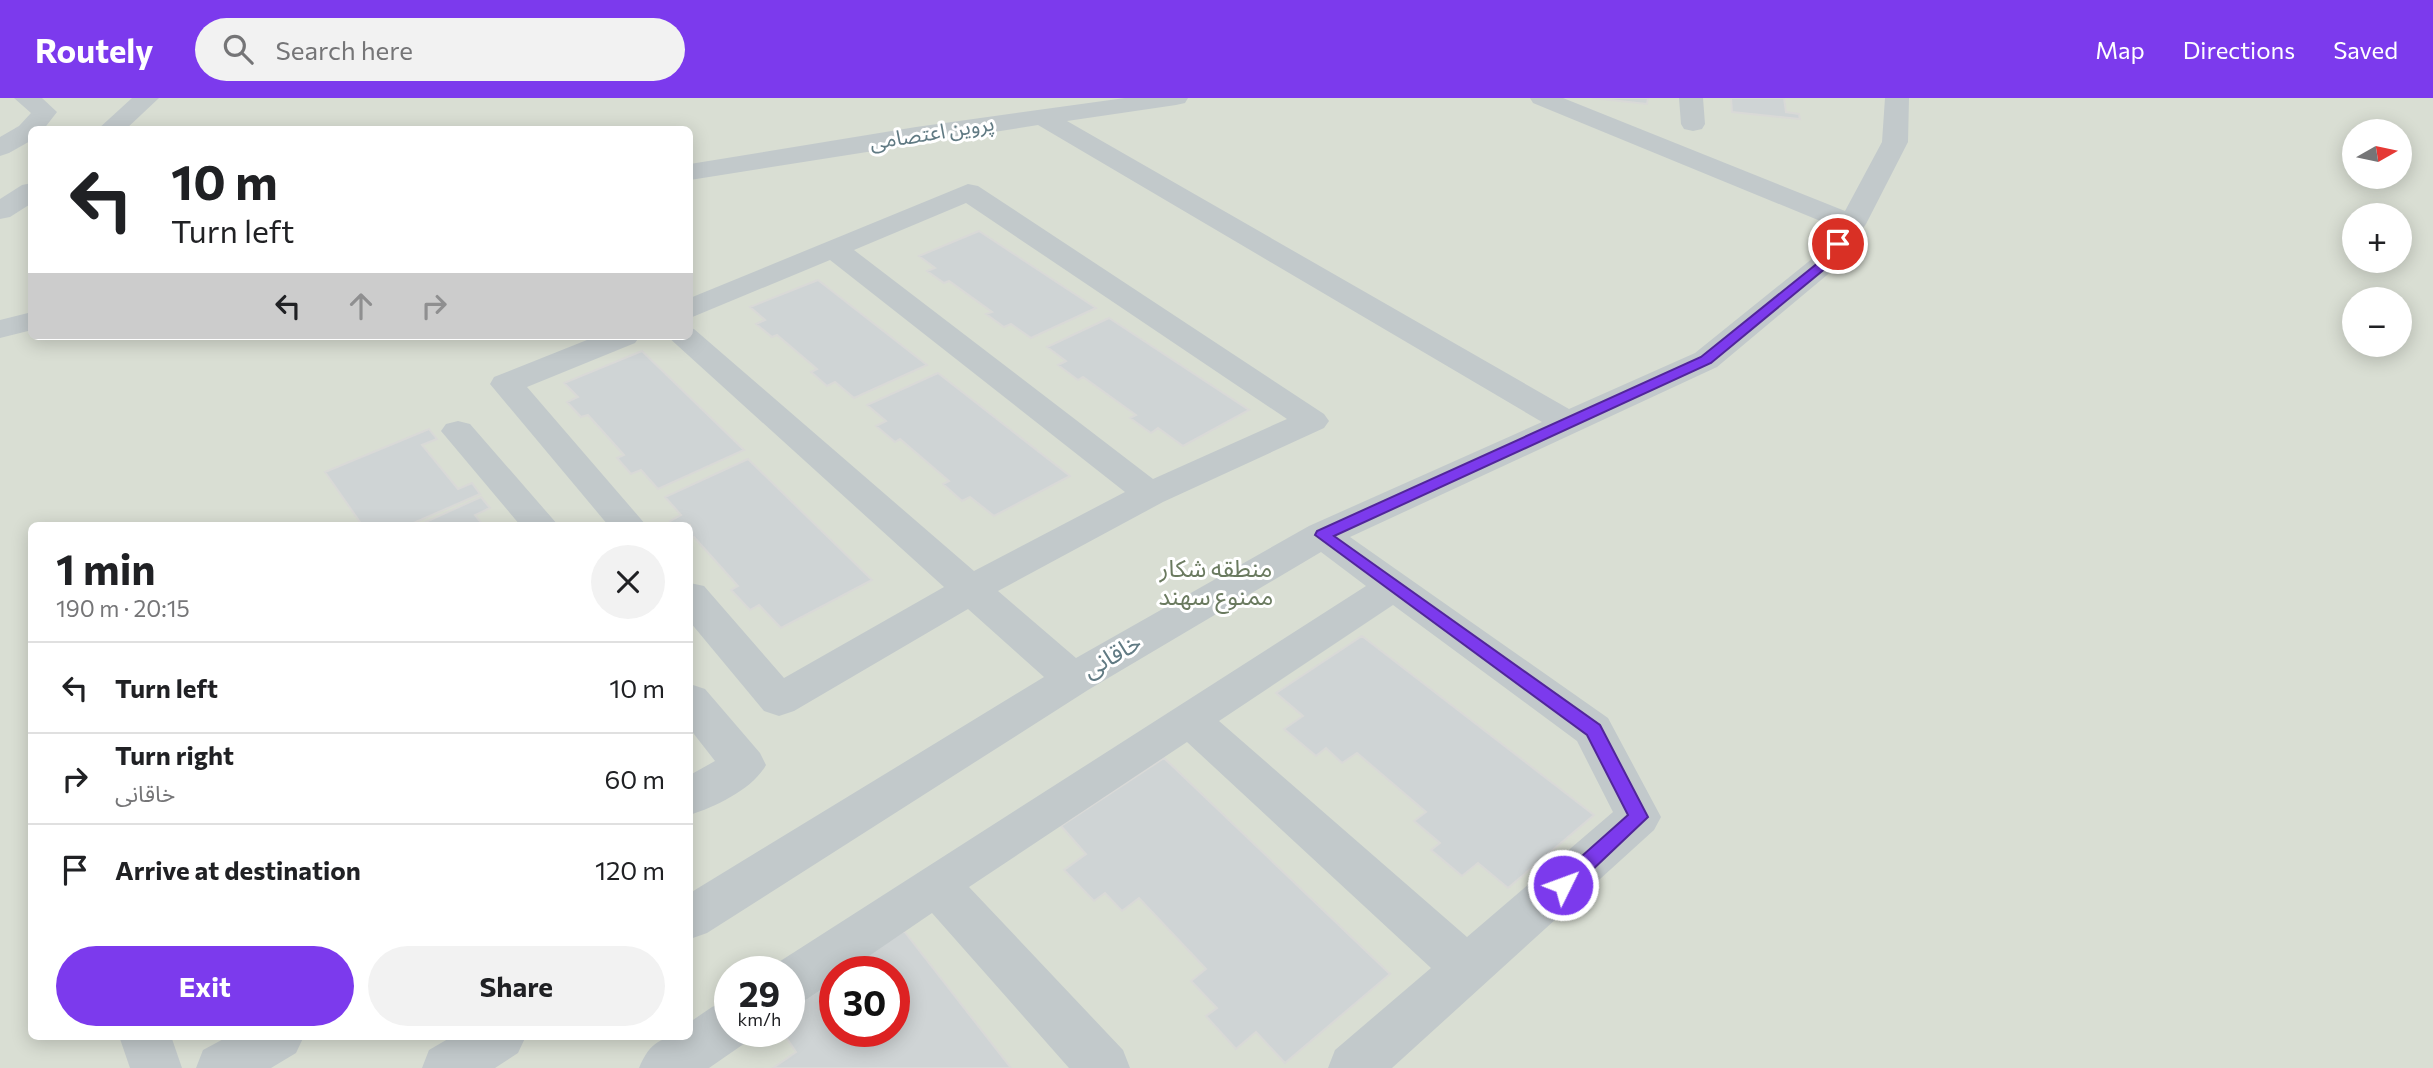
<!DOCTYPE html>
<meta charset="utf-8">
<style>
:root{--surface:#fff;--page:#f2f2f2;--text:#202124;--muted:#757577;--line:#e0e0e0;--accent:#7c3aed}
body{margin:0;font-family:Commissioner,"Noto Sans Arabic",sans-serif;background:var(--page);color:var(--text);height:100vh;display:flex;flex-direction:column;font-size:26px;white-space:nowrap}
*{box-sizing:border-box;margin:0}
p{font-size:23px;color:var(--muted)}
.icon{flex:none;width:38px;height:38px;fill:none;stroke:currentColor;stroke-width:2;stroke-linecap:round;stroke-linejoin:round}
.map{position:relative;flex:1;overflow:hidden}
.details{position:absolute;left:28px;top:424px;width:665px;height:518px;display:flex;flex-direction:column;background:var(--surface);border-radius:10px;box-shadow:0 4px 18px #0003}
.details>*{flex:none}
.guide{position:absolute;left:28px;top:28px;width:665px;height:214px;border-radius:10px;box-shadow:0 4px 18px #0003;background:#fff;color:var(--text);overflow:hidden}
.needle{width:46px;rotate:81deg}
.fabs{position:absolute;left:2342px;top:21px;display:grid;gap:14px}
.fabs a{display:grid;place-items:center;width:70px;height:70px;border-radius:50%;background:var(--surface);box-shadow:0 4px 18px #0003;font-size:35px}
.speed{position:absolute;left:714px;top:858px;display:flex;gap:14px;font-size:35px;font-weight:700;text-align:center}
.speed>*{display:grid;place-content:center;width:91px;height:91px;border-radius:50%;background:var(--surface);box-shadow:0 4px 18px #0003;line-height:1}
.speed small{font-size:18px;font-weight:400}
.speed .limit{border:10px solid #d22;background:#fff;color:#111}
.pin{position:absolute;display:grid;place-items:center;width:60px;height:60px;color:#fff;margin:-30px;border:4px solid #fff;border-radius:50%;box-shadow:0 2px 7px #0007}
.me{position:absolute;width:77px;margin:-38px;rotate:48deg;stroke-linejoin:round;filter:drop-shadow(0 0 5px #0008)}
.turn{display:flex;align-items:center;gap:24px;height:147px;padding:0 28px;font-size:32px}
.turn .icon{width:91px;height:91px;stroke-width:2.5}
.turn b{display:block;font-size:49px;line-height:60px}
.lanes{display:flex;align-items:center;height:66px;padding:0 28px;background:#0003;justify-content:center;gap:35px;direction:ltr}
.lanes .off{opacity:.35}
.round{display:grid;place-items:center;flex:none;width:74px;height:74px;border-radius:37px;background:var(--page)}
.head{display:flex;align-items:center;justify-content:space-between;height:119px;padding:0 28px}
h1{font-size:42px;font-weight:700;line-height:52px}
.cta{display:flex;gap:14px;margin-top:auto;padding:14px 28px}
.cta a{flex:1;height:80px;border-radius:42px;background:var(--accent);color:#fff;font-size:28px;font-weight:700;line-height:80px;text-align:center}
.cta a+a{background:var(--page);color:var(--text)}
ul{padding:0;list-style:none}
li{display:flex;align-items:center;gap:21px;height:91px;padding:0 28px;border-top:2px solid var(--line)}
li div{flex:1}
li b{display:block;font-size:26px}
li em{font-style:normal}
header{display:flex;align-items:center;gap:42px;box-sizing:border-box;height:98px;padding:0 35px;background:var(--accent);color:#fff}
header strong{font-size:33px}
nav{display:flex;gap:38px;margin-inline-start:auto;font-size:24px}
.search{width:490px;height:63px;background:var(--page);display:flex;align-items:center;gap:18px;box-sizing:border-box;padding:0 24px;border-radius:38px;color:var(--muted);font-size:26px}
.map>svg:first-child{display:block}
</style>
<header>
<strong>Routely</strong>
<div class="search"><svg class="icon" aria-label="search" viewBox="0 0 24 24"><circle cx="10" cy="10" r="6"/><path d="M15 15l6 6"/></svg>Search here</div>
<nav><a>Map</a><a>Directions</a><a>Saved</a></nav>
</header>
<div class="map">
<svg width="2433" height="970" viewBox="0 0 2433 970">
<rect width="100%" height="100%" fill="#f8f7f4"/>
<path fill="#d9ded3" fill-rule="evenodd" d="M0,0H2433V970H0ZM32,32H690V238H32ZM2354,33H2399V79H2354ZM2354,117H2399V163H2354ZM2354,201H2399V247H2354ZM32,427H690V938H32ZM730,873H789V933H730ZM835,873H894V933H835Z"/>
<path fill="#cfd4d5" stroke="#d9d9d7" stroke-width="2" d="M1592,0H1648L1647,6Z
M1731,0H1784L1786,14L1799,16L1800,21L1732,14Z
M979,133L1096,210L1031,240L1011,226L1004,229L986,216L992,214L949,183L944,185L927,173L935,170L919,158Z
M818,182L927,267L854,300L835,284L827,288L811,274L817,271L777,237L772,239L756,226L765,222L750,209Z
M1109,220L1249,312L1183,348L1158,330L1151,335L1130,320L1136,317L1083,279L1078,282L1058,267L1066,263L1047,249Z
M642,253L744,352L658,391L641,372L631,376L617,360L624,357L588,317L581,319L567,304L578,299L564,285Z
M938,275L1070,378L994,418L970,399L962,403L943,386L949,383L900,341L895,344L876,328L886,323L867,307Z
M429,331L437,341L422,347L458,391L472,385L480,396L409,427H362L325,374Z
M748,361L872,482L781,530L759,507L750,512L731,492L738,488L694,439L690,441V427H674L670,423L681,417L665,399Z
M481,399L490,410L475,417L483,427H419Z
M1362,538L1594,717L1508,790L1478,765L1462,778L1431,752L1440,745L1414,723L1426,714L1357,655L1342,665L1326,650L1316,658L1284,631L1303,618L1276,595Z
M1164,660L1390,876L1285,965L1256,934L1236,951L1206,918L1217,910L1191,883L1206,871L1139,800L1122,813L1105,795L1094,803L1064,772L1086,756L1061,728Z
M904,833L1011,970H773L796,954L782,933H789V908L835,878V933H894V873H843Z"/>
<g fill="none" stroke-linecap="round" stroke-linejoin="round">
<path fill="#c2c9cb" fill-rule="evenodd" d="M14,0H42L57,14L43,32H32V42L9,55L0,58V39L19,28L31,15Z
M132,0H159L125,32H97Z
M1125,0H1188L1185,5L1176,7L1067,23L1569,311L1695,255L1813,160L1835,129L1533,5L1530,0H1563L1845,113L1882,44L1885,0H1909L1908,44L1866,126L1833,172L1717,269L1350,439L1608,620L1661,719L1654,732L1392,970H1328L1335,952L1431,870L1187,644L969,789L1123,952L1130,970H1069L932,815L847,873H835V882L807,901L789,908V873H769L771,869L1366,488L1321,454L1088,592L707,835L690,841V795L1044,579L968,511L794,613L779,618L764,613L690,524V485L704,488L784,580L944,489L667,238H690V230L694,231L974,473L1125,394L830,162L690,220V200L968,86L978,88L1324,316L1329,323L1324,330L1163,404L998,493L1076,560L1309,428L1542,324L1038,27L690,82V66L916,29ZM966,105L1287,321L1153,381L854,152ZM1393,507L1577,643L1613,714L1467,839L1219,623Z
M1679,0H1703L1705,26L1702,31L1693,33L1684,31L1681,26Z
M32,85V105L10,119L0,121V101L22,87Z
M32,214V232L0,240V222Z
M597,238H640L635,245L527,289L646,427H608L490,286L494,279Z
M458,323L470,326L558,427H520L441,333L446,326Z
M690,586L705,591L760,655L766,667C753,691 715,709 690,717V677L715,663L690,631Z
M730,902V933H753L748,943L709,970H639C650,944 661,938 690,938V924L712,909Z
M119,938H171L182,970H130Z
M229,938H304L296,955L271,970H196L203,952Z
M453,938H526L518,955L495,970H422L429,952Z"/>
</g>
<path fill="#7c3aed" stroke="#51269a" stroke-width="2" d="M1833,144L1843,146L1827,169L1711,265L1334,438L1600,627L1648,719L1570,793L1563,795L1556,793L1553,787L1556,781L1628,717L1587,637L1315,437L1317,433L1701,259L1819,164Z"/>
<g text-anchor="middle" stroke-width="6" stroke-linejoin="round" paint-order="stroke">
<g font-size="21" fill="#607a83" stroke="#fff">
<text transform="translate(932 35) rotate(-9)" y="7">پروین اعتصامی</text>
</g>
<g font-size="24" fill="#6a7a5f" stroke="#fff">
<text x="1216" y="479">منطقه شکار<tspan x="1216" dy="28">ممنوع سهند</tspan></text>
</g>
<g font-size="24" fill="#607a83" stroke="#fff">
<text transform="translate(1112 558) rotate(-30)" y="8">خاقانی</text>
</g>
</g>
</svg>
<div class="fabs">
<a><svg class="needle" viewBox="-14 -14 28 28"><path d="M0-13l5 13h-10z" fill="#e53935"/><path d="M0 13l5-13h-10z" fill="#757577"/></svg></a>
<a>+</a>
<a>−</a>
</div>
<div class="speed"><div>29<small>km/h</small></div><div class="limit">30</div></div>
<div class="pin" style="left:1838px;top:146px;background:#d93025"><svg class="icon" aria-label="arrive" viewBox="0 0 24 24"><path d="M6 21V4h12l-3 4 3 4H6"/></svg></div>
<svg class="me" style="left:1563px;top:787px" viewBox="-20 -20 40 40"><circle r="17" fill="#7c3aed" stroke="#fff" stroke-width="3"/><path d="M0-11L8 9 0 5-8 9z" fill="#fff"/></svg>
<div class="guide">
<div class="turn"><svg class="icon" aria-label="left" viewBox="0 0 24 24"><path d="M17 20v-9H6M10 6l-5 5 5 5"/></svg><div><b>10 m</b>Turn left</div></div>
<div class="lanes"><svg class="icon" aria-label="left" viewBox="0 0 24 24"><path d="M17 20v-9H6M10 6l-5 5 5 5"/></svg><svg class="icon off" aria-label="ahead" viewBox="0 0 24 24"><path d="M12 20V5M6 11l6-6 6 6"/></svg><svg class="icon off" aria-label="right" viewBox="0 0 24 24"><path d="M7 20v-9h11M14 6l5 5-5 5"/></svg></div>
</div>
<section class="details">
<div class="head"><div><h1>1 min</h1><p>190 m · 20:15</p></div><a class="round"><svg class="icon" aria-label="close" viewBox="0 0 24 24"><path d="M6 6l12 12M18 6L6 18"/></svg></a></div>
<ul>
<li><svg class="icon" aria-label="left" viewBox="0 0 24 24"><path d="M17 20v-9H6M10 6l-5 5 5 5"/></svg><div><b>Turn left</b></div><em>10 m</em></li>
<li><svg class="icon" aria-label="right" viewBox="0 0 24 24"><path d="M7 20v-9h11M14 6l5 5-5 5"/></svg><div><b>Turn right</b><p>خاقانی</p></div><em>60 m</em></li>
<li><svg class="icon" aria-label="arrive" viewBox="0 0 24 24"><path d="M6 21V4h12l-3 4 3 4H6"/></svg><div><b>Arrive at destination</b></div><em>120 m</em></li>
</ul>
<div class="cta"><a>Exit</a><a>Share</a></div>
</section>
</div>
